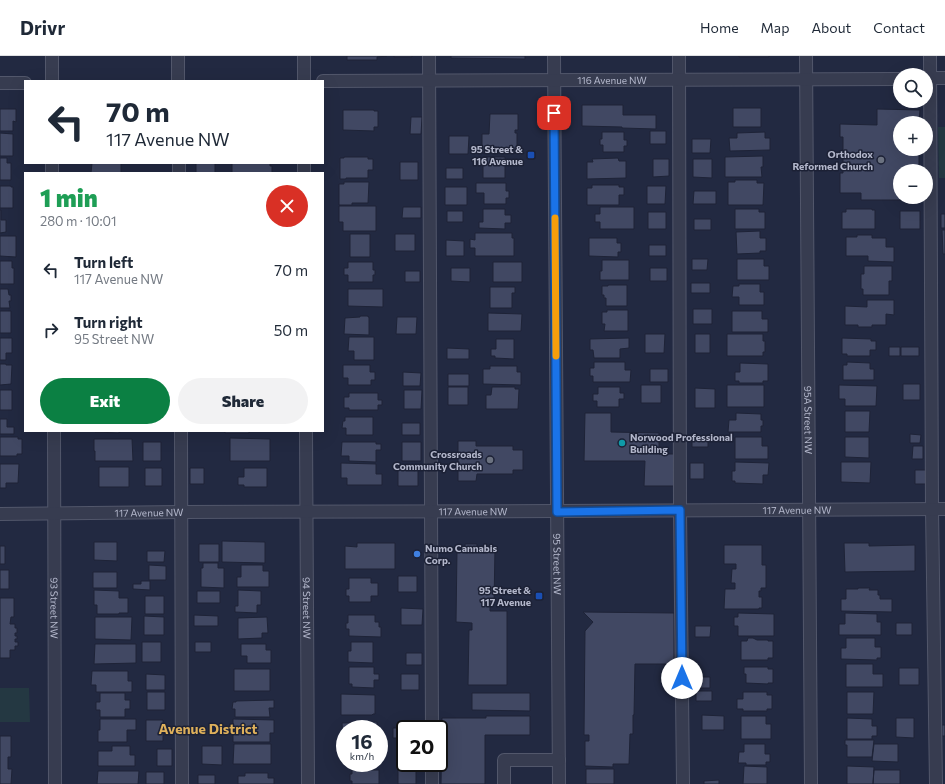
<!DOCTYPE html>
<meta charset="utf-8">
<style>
:root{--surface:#fff;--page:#f2f2f3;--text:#1f2937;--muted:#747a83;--line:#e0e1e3;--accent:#0b8043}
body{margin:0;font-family:Commissioner,sans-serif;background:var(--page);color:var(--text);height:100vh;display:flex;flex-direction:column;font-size:15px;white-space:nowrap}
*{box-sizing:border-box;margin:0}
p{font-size:13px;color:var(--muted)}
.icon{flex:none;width:22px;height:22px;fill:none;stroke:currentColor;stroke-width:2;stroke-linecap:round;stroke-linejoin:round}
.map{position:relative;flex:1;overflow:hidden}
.side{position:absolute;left:24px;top:116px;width:300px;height:260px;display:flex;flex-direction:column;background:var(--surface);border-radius:0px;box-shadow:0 4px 16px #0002}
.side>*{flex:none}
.top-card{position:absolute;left:24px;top:24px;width:300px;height:84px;border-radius:0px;box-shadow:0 4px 16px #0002;background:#fff;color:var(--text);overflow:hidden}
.controls{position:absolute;left:893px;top:12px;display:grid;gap:8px}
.controls a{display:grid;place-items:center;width:40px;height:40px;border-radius:50%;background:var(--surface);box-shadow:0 4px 16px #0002;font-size:20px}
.speed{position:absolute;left:336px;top:664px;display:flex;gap:8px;font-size:20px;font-weight:700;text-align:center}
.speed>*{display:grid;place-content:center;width:52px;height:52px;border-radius:50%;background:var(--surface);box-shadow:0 4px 16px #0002;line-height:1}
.speed small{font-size:10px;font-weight:400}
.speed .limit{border:2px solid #111;border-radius:6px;background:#fff;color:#111}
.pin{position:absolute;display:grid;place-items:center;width:34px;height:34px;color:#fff;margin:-17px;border-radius:8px;box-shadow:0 2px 6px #0006}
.me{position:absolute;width:44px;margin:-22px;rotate:0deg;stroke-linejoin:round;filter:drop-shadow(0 0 3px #0008)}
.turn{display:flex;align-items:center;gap:14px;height:84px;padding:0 16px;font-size:18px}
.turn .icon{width:52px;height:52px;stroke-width:2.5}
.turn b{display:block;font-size:28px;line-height:34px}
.round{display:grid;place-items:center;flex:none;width:42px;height:42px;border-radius:21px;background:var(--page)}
.summary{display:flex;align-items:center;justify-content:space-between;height:68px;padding:0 16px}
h1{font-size:24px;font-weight:800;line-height:30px;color:#1e9e55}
.cta{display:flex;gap:8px;margin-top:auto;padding:8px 16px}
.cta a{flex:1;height:46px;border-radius:24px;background:var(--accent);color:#fff;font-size:16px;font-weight:800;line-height:46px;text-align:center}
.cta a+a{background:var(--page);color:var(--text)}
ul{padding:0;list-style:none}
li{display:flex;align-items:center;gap:12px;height:60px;padding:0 16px}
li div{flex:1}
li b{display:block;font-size:15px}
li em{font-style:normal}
header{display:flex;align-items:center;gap:24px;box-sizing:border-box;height:56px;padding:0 20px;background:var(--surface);border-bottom:1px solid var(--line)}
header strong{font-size:19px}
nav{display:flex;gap:22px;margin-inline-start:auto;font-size:14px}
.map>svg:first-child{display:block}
</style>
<header>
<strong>Drivr</strong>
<nav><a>Home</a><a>Map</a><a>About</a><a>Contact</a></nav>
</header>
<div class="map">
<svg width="945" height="728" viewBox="0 0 945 728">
<rect width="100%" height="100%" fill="#222941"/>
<path fill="#243842" d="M938,71H945V122H939Z
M0,632H29L30,666H0Z"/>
<path fill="#414863" stroke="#1e2337" d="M347,0H387L377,1V4H347Z
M394,0H412V1H394Z
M451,0H525V3L451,2Z
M739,0H769V1H739Z
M582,49H623V59H656V73L622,72V71L582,70Z
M733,52H761V71H733Z
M0,53H16V66L13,65V75H0Z
M877,53L920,54L919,67H900V93H919V115H900V141H919V144H861V137H840V117H843V81H840V68L877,69Z
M343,54H374V55H378V71H374V75L343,74Z
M490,58H518V74H515V77H517V97H482V78H489Z
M411,61H422L421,78H410Z
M650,75H666V88H650Z
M602,76H624V84H627V90H624V96H603V89H600V83H602Z
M765,76V82H770V94L730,95L729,82H737V77Z
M0,77L13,78V100H0Z
M449,80H469L468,98H449Z
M692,83H711L710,97H692Z
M763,100V111H761L762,121H725V101Z
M344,101H368V103H373V114H368V122H346V123H340V102H344Z
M483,101H505V122H483Z
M0,102H7V107H11V124H0Z
M618,102L619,105H626V122L587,123V106H593L592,103Z
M653,103H669V120L653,121Z
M693,103H712V122L693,121Z
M400,106H418V124H400Z
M92,107H121V117H91Z
M196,107H215V117H196Z
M232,107H270V110H272V117H232Z
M446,112H463V123H446Z
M735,124H757V127H764L763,149H728V126H735Z
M344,126H369L368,147H352V149H339V128H344Z
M476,127H506V135H509V142H506V148H484V137H476Z
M592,129H619V131H624V139H619V149H587V132H592Z
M0,130H11V131H13V152H0Z
M647,130H666L665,148H647Z
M445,131H467V149H445Z
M694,135H716V148H693Z
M339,150H376V175H343V166H339Z
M403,151H421V162H402Z
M600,151H634V173H600V166H595V158H600Z
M483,153H505V159H511V167H505V173L479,172V166H483Z
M735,153H759V156H765V173H735Z
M846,153H872V154H875V173H842V156H846Z
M0,154H1V164H6V176L0,177Z
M447,155H463V166H447Z
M900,155H920V173H900Z
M648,156H666V173H648Z
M941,158H945V172H941Z
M694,163H711V174H694Z
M942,174H945V198H943Z
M760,175V182H766V195H760V197L737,198L736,176Z
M475,177H512V182H514V200H475V192H470V183L475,184Z
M350,178H370V201H350Z
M395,178H415V195H395Z
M857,179H872V182H886V191H894V206L868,205V200H846V181H857Z
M0,180H16V201L0,200Z
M589,182H617V187H621V196H618V201L589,200Z
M446,184L464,185V200H446Z
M649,189H666V200H649Z
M692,203H708L707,214H692Z
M737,203H764V210H769V224H737Z
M602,204H629V224H600V215H602Z
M0,205H12V212H14V228H0Z
M348,206H373V214H375V219H373V226H348V219H344V212H348Z
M493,206H522V226H493Z
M864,210H892V225H889V239H863V233H861V218H864Z
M451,212H470V226L451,225Z
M650,212H667V225H650Z
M405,215H420V226H405Z
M691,227H710V237H691Z
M739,228H760V236H764V249H739V241H732L733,230H739Z
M608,229H627V250H606V242H604V239H602V230H608Z
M490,231H515V237H512V252H490Z
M0,233H8L9,239H11V245H9L10,252H0Z
M348,233H383V251L348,250Z
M867,244H894V259L886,258V269H872V271H858V269H845V250L867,251Z
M693,253H712V268H693Z
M607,254H628V275H604L605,268H602V256H607Z
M0,255H11V277H0Z
M732,255H762V263H768V276H732Z
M488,257L522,258L521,275H488Z
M360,260H368V261H369V279L344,278L345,262L360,261Z
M397,261H417L416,278H396Z
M645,278H665L664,297H645Z
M695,278H710V297H695Z
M727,278H763V285H765V296H763V300H727Z
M349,281H374V304H354V295H348Z
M0,282H12V297H6V304H0Z
M629,282V292L620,293V302H594L593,294H590V283Z
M842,282L871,283V285H876V294H870V300H847V298H842Z
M496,283H514V303L495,302V300H491V293H496Z
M889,291H900V300H889Z
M901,291H919V300H901Z
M447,292L469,293V303H447Z
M594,306H625V314H631L630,326H593V320H590V312H594Z
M847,306L870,307V313H874V324H843V309H847Z
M740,307L768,308V325H763V327H739V325H735V316H740Z
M0,308H6V309H12L11,328L0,329Z
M343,309H370V316H375V324H371V329H348V322H343Z
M490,310H517V316H521V329L483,328V313H490Z
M650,313H668V326H650Z
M403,316L421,317L420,330H403Z
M448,318H469V330H448Z
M903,328H920V344H903Z
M641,329H661V347H641Z
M727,329H764V351H727Z
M839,329L877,330L876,350H845V343H839Z
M448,331H468V349H448Z
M492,331H515V333H519L518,353H486V339H491Z
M598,331H620V337H624V343H619V351H597V345H593V338H598Z
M695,332L715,333V352H695Z
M0,334H12V354H0Z
M404,334H422L421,353H404Z
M349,337H378V344H382V349H378V354H349V352H344V341H349Z
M845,355H870L869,376H845Z
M585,357H611V376L659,377V398H674V430H644L645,405H584Z
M736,357L761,358V364H763V370H761V376H728L729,364H736Z
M345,361H373V379H346V372H342L343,365H345Z
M0,363H7V371H14V378H0Z
M402,367H420V379H402Z
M95,375H123L119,376V377L95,376Z
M225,375H249V377H225Z
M910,378L921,379L920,387H910Z
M692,380H708V391H692Z
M0,381H18V383H22V398H17V400H0Z
M735,381H762V390H768V403H735Z
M845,381H869V402L845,401Z
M230,382L270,383V405H230Z
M94,383H132L133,405H95V395H94Z
M458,385H476V390H513V394H523V414H513V418H477L476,425H458Z
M143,386H161V405H143Z
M342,386H376V388H381V394H376V406L349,405V400H341Z
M402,386H421V405H402Z
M913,390H923V403H912Z
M735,406L769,407L768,419H763V428L735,427V425H732V415H735Z
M841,406H871L870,427L841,426Z
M341,407L376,408V418H382V429H347V422H341Z
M690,407H704V423H690Z
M0,408H19L18,427H6V432H0Z
M99,411H129V431H99Z
M145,412H162V430H145Z
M190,412H204V428H190Z
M244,412H267V431H244V429H238V421H244Z
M398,412H418V430H398Z
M915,414H926V428H915Z
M222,485L265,486V507L222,506Z
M94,486H117V505L94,504Z
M357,487H395V513H345V490L357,491Z
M844,487H869V490L915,489V515L845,516Z
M199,488H219V506H199Z
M465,488H477V492H495L494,548H490V555H507V629H468L469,574H472V567L456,566L457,494H465Z
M724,489H762V509H766V532H761V535H759V541H762V552H759V553H724L725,533H735V527H731L732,513H736V508H724Z
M0,490H5V508H0Z
M147,495H165L164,506H147Z
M203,507H218V512H224V532L201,531V512H203Z
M149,509L166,510V524H149Z
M241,509H263V515H269V531H237V521H241Z
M0,514H9V533H0Z
M93,516H117V532H93Z
M398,520H417V536H398Z
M349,522H371V527H378V540H371V546H349V540H346V533H349Z
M141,525H150V534L133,533V528H141Z
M858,532H870L869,534H878V539H880V543H892V556L841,555V543H846V533H858Z
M94,534L119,535V542H128V557H119V558H97V549H94Z
M238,534L261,535V549H257V557L235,556V550H238Z
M197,535H220V547H197Z
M145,540H164V558H145Z
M0,542H14V561H11L10,568H15V572H17V577H15V580H17V583H15V586H18V590H15V594H10V602H0Z
M401,552L423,553L422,569H401Z
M583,556L674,557V608H635L634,659H633V678H630L629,708H613V711L585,710V685H589V679H584L585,575L593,566Z
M738,557L774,558V580H738V570H734V561H738Z
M845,557L877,558V566H881V579H839V568H845Z
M194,559L218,560V570H194Z
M348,559H375V566H379V571H381V581L349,580V573H346V567H348Z
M144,560L164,561V579H144Z
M95,561H132L131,584L95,583Z
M267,561L268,577H262V582L238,583V562Z
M896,567H912V579H896Z
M695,570H711L710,581H695Z
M748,582H753L757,584H768V585H773V602H768V604H741V585H747Z
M846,582H875V591H881V602H877V604L841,603V592H846Z
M142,586H161V606H142Z
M195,586H211V596H195Z
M351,586H373V607L348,606V595H351Z
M95,588H136V607L94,608Z
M241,588H266V594H271V607H247V600H241Z
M406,597H422V609H406Z
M846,608H873V618H883V631H846Z
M349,611H374V618H379V624H374V632L352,631V628H349Z
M744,611H768V613H773V627H768V628L746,627V618H744Z
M899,612H919V629H899Z
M234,613H270V635H234Z
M92,615H128V625H132V636H96V629H91Z
M146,618L165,619V634H146Z
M401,618H419V634H401Z
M694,621H710V632H695Z
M696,635H712V645H696Z
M147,636H165V654H147Z
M743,636H767V639H772V653H767V655H743V653H737V643H743Z
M847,636H874L873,658H847Z
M100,637H125V644H130V653H125V661H100V654H96V646H100Z
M472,637H530V655L472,654Z
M341,638L375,639V658H373L372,659H341Z
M274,644V652H269L270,661H235V653H232L233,646H236V645Z
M702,659L724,660V674H702Z
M486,660H530V679H485V728H441L442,662H486Z
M741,660H766V668H771V683H741Z
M847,662L872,663V670H877V680H872V683H847Z
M896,662H914V682L896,681Z
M100,663H136V674H127V686H98V674H100Z
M233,663L274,664V677H270V686H233Z
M146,664H163V685H146Z
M377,666V673H345V683H343L342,667Z
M942,669H945V680H942Z
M393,672H414V673H405V682H393Z
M0,680H11V701H8V713H12L11,728H0Z
M845,684H874L872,701H847V689H845Z
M234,688H271V708H233Z
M744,688H765V698H770V706H766V709H746V707H738L739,696H744Z
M874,688H898V706L872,705Z
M112,690H130V699H135V710H98V695H112Z
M202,690H222V709L202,708Z
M157,693H172V710H157Z
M343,695H345V707H377V710H347V708H343Z
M744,710L767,711V728H743Z
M847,710L874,711L873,728H847Z
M398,713H416V728H398Z
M586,713H614V728H586Z
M352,714H379V728H352V725H350V718H352Z
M874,714H900V728H873Z
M98,715H139L138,728H97Z
M146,716H164V728H146Z
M245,717H268V722H274V728H238V720H245Z
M198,719H215V728H198Z
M719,724V728H704V725Z"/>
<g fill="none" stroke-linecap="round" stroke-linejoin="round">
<g stroke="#52576b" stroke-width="14">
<g id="minor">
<path d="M52,0V25"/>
<path d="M178,0V25"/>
<path d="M304,0V25"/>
<path d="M429,0L432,673"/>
<path id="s1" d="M554,0L559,728"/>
<path d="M679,0L680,454L683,728"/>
<path id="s2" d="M806,0L811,728"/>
<path d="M930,0L932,453L936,728"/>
<path d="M926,22H945"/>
<path id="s3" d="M323,25L900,23"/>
<path d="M0,27H25"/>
<path d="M52,107V117"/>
<path d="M179,107V117"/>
<path d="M304,107V117"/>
<path id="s4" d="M54,375L55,728"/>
<path d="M181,375L182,728"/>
<path id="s5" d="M306,375L308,728"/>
<path id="s6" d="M0,458L182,456L557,455L945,453"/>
<path d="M432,707V728"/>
<path d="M504,728V704H559"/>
</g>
</g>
<use href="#minor" stroke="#373c50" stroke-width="12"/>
</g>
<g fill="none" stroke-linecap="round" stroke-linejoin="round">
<g stroke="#114b97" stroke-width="10">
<path id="route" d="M554,57L557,456L680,454L682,622"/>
</g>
<use href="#route" stroke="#1a73e8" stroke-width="7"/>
<path stroke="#f59e0b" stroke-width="7" d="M555,162L556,300"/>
</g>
<g fill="#1a4fb4" stroke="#1c2135" stroke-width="1.5">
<rect x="527" y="95" width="8" height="8" rx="2"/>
<rect x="535" y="536" width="8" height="8" rx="2"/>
</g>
<g fill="#6b7280" stroke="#1c2135" stroke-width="1.5">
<circle cx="881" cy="104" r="4"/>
<circle cx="490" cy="404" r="4"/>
</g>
<circle fill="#0f9aa8" stroke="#1c2135" stroke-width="1.5" cx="622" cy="387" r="4"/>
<circle fill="#3f7fe0" stroke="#1c2135" stroke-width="1.5" cx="417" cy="498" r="4"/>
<g text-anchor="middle" stroke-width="3" stroke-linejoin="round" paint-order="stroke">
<g font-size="10" fill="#b3b7cb" stroke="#1c2135">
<text dy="4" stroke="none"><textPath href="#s3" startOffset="289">116 Avenue NW</textPath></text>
<text dy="4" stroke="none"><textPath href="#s2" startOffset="364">95A Street NW</textPath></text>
<text dy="4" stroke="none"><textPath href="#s6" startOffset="797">117 Avenue NW</textPath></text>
<text dy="4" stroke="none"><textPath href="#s6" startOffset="473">117 Avenue NW</textPath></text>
<text dy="4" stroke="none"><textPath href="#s6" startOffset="149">117 Avenue NW</textPath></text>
<text dy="4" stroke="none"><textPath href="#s1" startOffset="508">95 Street NW</textPath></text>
<text dy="4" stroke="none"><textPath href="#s4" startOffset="177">93 Street NW</textPath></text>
<text dy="4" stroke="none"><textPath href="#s5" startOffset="177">94 Street NW</textPath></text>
</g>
<g font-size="10" font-weight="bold" fill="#b3b7cb" stroke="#1c2135" text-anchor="end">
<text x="523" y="97">95 Street &amp;<tspan x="523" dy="12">116 Avenue</tspan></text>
<text x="873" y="102">Orthodox<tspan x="873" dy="12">Reformed Church</tspan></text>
<text x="630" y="385" text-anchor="start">Norwood Professional<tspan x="630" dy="12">Building</tspan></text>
<text x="482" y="402">Crossroads<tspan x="482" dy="12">Community Church</tspan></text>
<text x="425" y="496" text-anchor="start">Numo Cannabis<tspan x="425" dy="12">Corp.</tspan></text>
<text x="531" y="538">95 Street &amp;<tspan x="531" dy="12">117 Avenue</tspan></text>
</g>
<g font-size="14" font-weight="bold" fill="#deb05b" stroke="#1c2135">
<text x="208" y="678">Avenue District</text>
</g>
</g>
</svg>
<div class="controls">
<a><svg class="icon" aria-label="search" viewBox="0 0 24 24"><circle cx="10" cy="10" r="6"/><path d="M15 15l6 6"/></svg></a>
<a>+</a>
<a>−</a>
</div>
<div class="speed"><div>16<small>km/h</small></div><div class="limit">20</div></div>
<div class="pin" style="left:554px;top:57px;background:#d93025"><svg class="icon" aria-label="arrive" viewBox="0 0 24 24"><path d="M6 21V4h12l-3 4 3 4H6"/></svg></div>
<svg class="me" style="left:682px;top:622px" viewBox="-20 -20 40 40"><circle r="19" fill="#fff"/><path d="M0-13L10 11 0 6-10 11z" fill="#1a73e8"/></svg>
<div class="top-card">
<div class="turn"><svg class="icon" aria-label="left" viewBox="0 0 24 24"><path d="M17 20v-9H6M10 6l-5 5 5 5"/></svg><div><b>70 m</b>117 Avenue NW</div></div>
</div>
<section class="side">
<div class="summary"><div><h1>1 min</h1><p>280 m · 10:01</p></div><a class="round" style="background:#d93025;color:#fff"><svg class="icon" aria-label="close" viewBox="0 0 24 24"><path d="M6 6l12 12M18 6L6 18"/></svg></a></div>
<ul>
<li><svg class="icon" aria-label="left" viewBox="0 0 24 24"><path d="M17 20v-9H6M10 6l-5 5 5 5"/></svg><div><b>Turn left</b><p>117 Avenue NW</p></div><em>70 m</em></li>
<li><svg class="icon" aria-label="right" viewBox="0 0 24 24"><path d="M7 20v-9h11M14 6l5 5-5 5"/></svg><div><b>Turn right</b><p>95 Street NW</p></div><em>50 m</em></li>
</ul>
<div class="cta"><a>Exit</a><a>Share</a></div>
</section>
</div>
